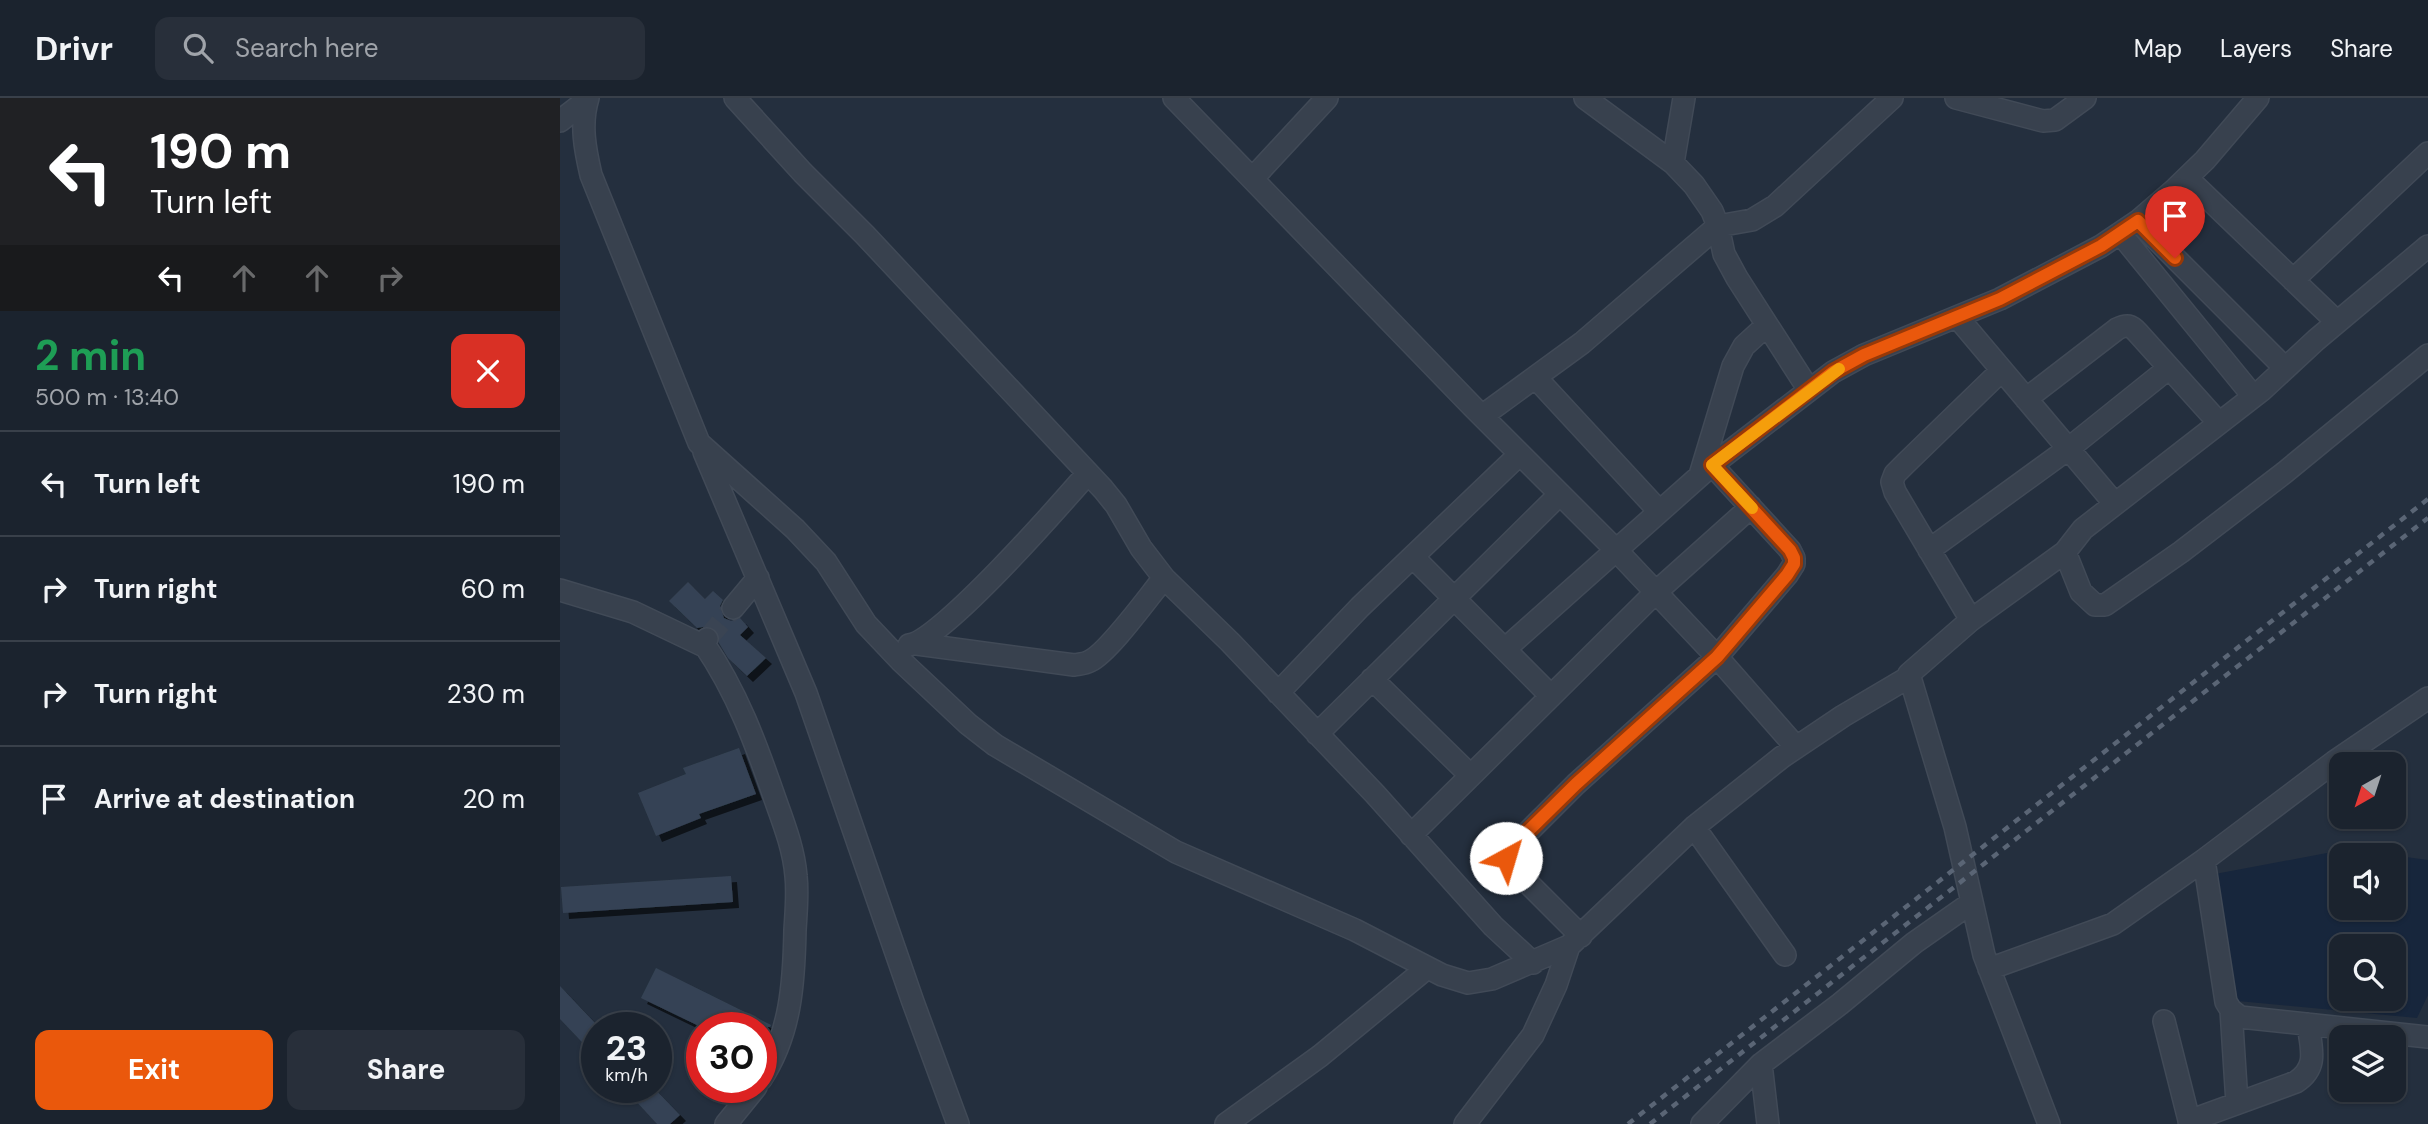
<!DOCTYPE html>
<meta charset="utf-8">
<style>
:root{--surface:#1b232e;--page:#282f3a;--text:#f1f3f6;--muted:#a0a4aa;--line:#39404a;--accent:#ea580c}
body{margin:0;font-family:"DM Sans",sans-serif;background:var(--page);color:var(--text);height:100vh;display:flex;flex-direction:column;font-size:26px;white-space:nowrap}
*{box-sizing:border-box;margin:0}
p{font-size:23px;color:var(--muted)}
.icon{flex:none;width:38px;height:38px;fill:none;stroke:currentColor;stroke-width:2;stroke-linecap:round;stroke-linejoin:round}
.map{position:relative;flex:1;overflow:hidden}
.details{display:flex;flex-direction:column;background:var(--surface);width:560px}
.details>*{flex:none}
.hud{background:#202124;color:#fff;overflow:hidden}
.needle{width:46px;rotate:219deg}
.controls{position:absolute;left:1769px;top:654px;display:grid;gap:14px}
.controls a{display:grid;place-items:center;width:77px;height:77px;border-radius:14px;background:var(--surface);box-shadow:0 2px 5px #0004,0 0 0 2px var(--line);font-size:35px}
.speed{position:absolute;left:21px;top:914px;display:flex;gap:14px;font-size:35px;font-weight:700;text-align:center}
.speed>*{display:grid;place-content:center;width:91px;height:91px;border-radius:50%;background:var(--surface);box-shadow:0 2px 5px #0004,0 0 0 2px var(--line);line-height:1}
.speed small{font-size:18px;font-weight:400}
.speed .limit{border:10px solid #d22;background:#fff;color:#111}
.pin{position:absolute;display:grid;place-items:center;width:60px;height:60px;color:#fff;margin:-72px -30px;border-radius:50% 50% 50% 0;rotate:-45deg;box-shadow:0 0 7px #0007}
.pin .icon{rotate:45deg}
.me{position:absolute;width:77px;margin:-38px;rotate:39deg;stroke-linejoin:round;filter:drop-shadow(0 0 5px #0008)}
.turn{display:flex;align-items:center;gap:24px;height:147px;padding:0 35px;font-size:32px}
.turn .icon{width:91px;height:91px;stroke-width:2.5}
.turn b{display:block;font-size:49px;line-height:60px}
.lanes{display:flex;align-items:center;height:66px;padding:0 35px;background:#0003;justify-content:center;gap:35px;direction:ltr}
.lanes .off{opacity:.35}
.round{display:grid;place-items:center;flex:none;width:74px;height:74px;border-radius:14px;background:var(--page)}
.headline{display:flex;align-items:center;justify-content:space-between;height:119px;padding:0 35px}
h1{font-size:42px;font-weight:700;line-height:52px;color:#1e9e55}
.cta{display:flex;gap:14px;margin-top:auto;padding:14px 35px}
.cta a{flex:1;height:80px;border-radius:14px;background:var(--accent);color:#fff;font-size:28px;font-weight:700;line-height:80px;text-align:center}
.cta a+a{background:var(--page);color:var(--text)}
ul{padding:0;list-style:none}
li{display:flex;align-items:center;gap:21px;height:105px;padding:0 35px;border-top:2px solid var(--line)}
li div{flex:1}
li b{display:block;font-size:26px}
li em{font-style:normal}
header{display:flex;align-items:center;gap:42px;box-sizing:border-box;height:98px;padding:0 35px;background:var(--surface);border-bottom:2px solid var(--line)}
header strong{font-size:33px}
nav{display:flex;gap:38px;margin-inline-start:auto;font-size:24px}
.search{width:490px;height:63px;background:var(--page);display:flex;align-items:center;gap:18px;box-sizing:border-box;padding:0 24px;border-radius:14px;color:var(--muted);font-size:26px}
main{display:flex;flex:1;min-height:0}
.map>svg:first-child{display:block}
</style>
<header>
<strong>Drivr</strong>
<div class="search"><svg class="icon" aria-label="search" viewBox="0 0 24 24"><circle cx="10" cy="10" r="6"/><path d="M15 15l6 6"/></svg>Search here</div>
<nav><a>Map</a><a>Layers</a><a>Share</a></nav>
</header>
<main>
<section class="details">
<div class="hud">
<div class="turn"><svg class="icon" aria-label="left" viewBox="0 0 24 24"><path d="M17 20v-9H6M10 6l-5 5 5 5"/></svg><div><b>190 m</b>Turn left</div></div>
<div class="lanes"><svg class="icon" aria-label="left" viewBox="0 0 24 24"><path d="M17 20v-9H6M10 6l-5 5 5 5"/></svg><svg class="icon off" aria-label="ahead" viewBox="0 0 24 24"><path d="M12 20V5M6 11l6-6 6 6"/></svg><svg class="icon off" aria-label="ahead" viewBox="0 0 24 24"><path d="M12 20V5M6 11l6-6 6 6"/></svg><svg class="icon off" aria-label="right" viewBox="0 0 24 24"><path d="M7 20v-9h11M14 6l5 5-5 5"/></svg></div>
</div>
<div class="headline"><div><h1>2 min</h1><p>500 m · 13:40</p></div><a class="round" style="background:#d93025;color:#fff"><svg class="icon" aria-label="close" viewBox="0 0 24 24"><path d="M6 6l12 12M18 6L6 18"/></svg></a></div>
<ul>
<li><svg class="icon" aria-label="left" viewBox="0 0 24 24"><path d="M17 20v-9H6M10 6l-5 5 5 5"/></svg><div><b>Turn left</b></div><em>190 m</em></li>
<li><svg class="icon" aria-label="right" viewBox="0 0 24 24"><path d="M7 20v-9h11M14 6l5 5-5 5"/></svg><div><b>Turn right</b></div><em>60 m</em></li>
<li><svg class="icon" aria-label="right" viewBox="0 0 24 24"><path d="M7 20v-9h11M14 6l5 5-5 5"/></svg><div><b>Turn right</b></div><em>230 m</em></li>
<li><svg class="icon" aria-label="arrive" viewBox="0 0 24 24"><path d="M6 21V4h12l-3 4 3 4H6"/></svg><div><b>Arrive at destination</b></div><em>20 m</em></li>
</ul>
<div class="cta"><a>Exit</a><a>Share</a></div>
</section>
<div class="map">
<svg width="1868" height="1026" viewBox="0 0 1868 1026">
<defs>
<filter id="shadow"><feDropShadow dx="6" dy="6" stdDeviation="0" flood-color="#0009"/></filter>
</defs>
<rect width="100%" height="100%" fill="#242f3e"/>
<path fill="#17263c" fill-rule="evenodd" d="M1788,751L1868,762V897L1857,920L1678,903L1655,776ZM1782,758H1834V810H1782ZM1782,849H1834V901H1782Z"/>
<path fill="#364354" filter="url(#shadow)" d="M128,484L145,501L153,493L163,502L160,508L164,520L171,523L180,520L188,529L180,537L206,560L187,578L168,560L159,545V537L156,531L149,528L137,530L109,503Z
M179,650L196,696L139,716L141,720L96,738L78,695L126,676L123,670Z
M171,778L173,804L3,815L1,789Z
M96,870L211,927L210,929H141L81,900Z
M0,888L37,927V960L0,921Z
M63,989H93L120,1017L110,1026H97Z"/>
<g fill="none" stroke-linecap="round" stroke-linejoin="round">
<path stroke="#3a4453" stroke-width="21" stroke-dasharray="21 10" stroke-linecap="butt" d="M147,541L173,510"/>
<g stroke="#414a57" stroke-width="24">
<path id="minor" d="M28,0C20,26 25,51 31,77L139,345L235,431L266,464L306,526L341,563L408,626L435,647L616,754L795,832L882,877L908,885L932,881L1009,848L1134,729L1222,659L1283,618L1349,579
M175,0L243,75L305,137L543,391L556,407L581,450L604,480L670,544L815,696L933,828L973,865
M614,0L912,308L1056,452L1157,559L1236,649
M1025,0L1113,65L1134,87L1152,113L1158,128L1164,156L1177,180L1249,292
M1396,0L1483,23L1495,22L1525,0
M0,23L27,2
M1113,65L1124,0
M693,80L767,0
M1627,80L1777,224
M1578,123L1725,270
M1560,135L1693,298
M1733,182L1868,55
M1398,220L1555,406
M976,280L1099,413
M1466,301L1557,231C1567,226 1571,227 1578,235L1659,325
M922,318L1022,245L1158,128L1192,122L1215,108L1332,0
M144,354L246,595L353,904L398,1026
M1140,377L1173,268L1184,248L1207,227
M1369,452L1508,351L1609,270
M1505,454L1521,494L1535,507H1545L1621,454L1724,375L1868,257
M853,459L990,597
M0,492L73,514L142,547L147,541
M173,510L198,480
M1411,522L1335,394L1332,384L1335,376L1346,365L1442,272
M144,546C177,594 196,646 215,701C224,726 234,752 236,778C238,796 236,814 235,832C234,884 231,936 201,981
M357,546L514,567C519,566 525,566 530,563C549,554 589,498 604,480
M349,547C381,543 501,406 528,375
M945,551L1152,367L1273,274L1304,257L1440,201L1541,148L1578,123L1614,92L1645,62L1698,0
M812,581L910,677
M718,595L800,509L960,356
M757,636L1000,396
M1134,729L1225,857
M851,737L1096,494L1191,409
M1644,762L1666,904L1671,912L1680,919L1868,939
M1021,838L955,772L947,762V755L1016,686L1157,559L1227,477L1234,466V460L1230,452L1152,367
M1429,871L1553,826L1644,762L1774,664L1868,600
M1671,912L1677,1005
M1604,923L1630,1026
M1201,966L1208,1026
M1629,1023L1736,984C1759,969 1751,950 1748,926
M166,1026L196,989
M666,1026L760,958L867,870
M905,1026L973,937L996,887L1009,848
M1142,1026L1201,966L1280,906L1354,845L1411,805
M1489,1026L1424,857L1395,729L1349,576L1411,522L1505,454L1523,431L1702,292L1756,242L1868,148"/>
</g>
<use href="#minor" stroke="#38414e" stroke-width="21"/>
<path stroke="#5a6575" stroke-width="4.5" stroke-dasharray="7 7" stroke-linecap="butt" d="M1068,1026L1868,401
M1090,1026L1868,420"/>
</g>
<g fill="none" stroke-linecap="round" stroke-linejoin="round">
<g stroke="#983908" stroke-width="18">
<path id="route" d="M946,760L947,755L954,747L1016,686L1157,559L1227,477L1234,466V460L1230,452L1152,367L1273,274L1304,257L1440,201L1541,148L1578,123L1615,160"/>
</g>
<use href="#route" stroke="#ea580c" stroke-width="12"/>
<path stroke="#f59e0b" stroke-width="12" d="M1192,410L1152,367L1279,271"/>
</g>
</svg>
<div class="controls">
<a><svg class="needle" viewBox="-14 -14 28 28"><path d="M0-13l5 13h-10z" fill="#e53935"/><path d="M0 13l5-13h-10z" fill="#a0a4aa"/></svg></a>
<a><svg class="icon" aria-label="sound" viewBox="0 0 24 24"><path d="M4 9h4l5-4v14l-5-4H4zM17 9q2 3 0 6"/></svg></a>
<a><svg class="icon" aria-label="search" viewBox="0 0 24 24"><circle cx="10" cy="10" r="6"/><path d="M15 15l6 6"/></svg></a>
<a><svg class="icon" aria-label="layers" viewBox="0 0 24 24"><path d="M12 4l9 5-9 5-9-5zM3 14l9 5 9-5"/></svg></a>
</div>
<div class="speed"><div>23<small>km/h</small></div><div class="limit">30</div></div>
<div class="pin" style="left:1615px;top:160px;background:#d93025"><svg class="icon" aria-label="arrive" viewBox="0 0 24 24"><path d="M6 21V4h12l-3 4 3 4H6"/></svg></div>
<svg class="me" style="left:946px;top:760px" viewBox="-20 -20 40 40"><circle r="19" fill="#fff"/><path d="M0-13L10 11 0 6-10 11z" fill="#ea580c"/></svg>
</div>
</main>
